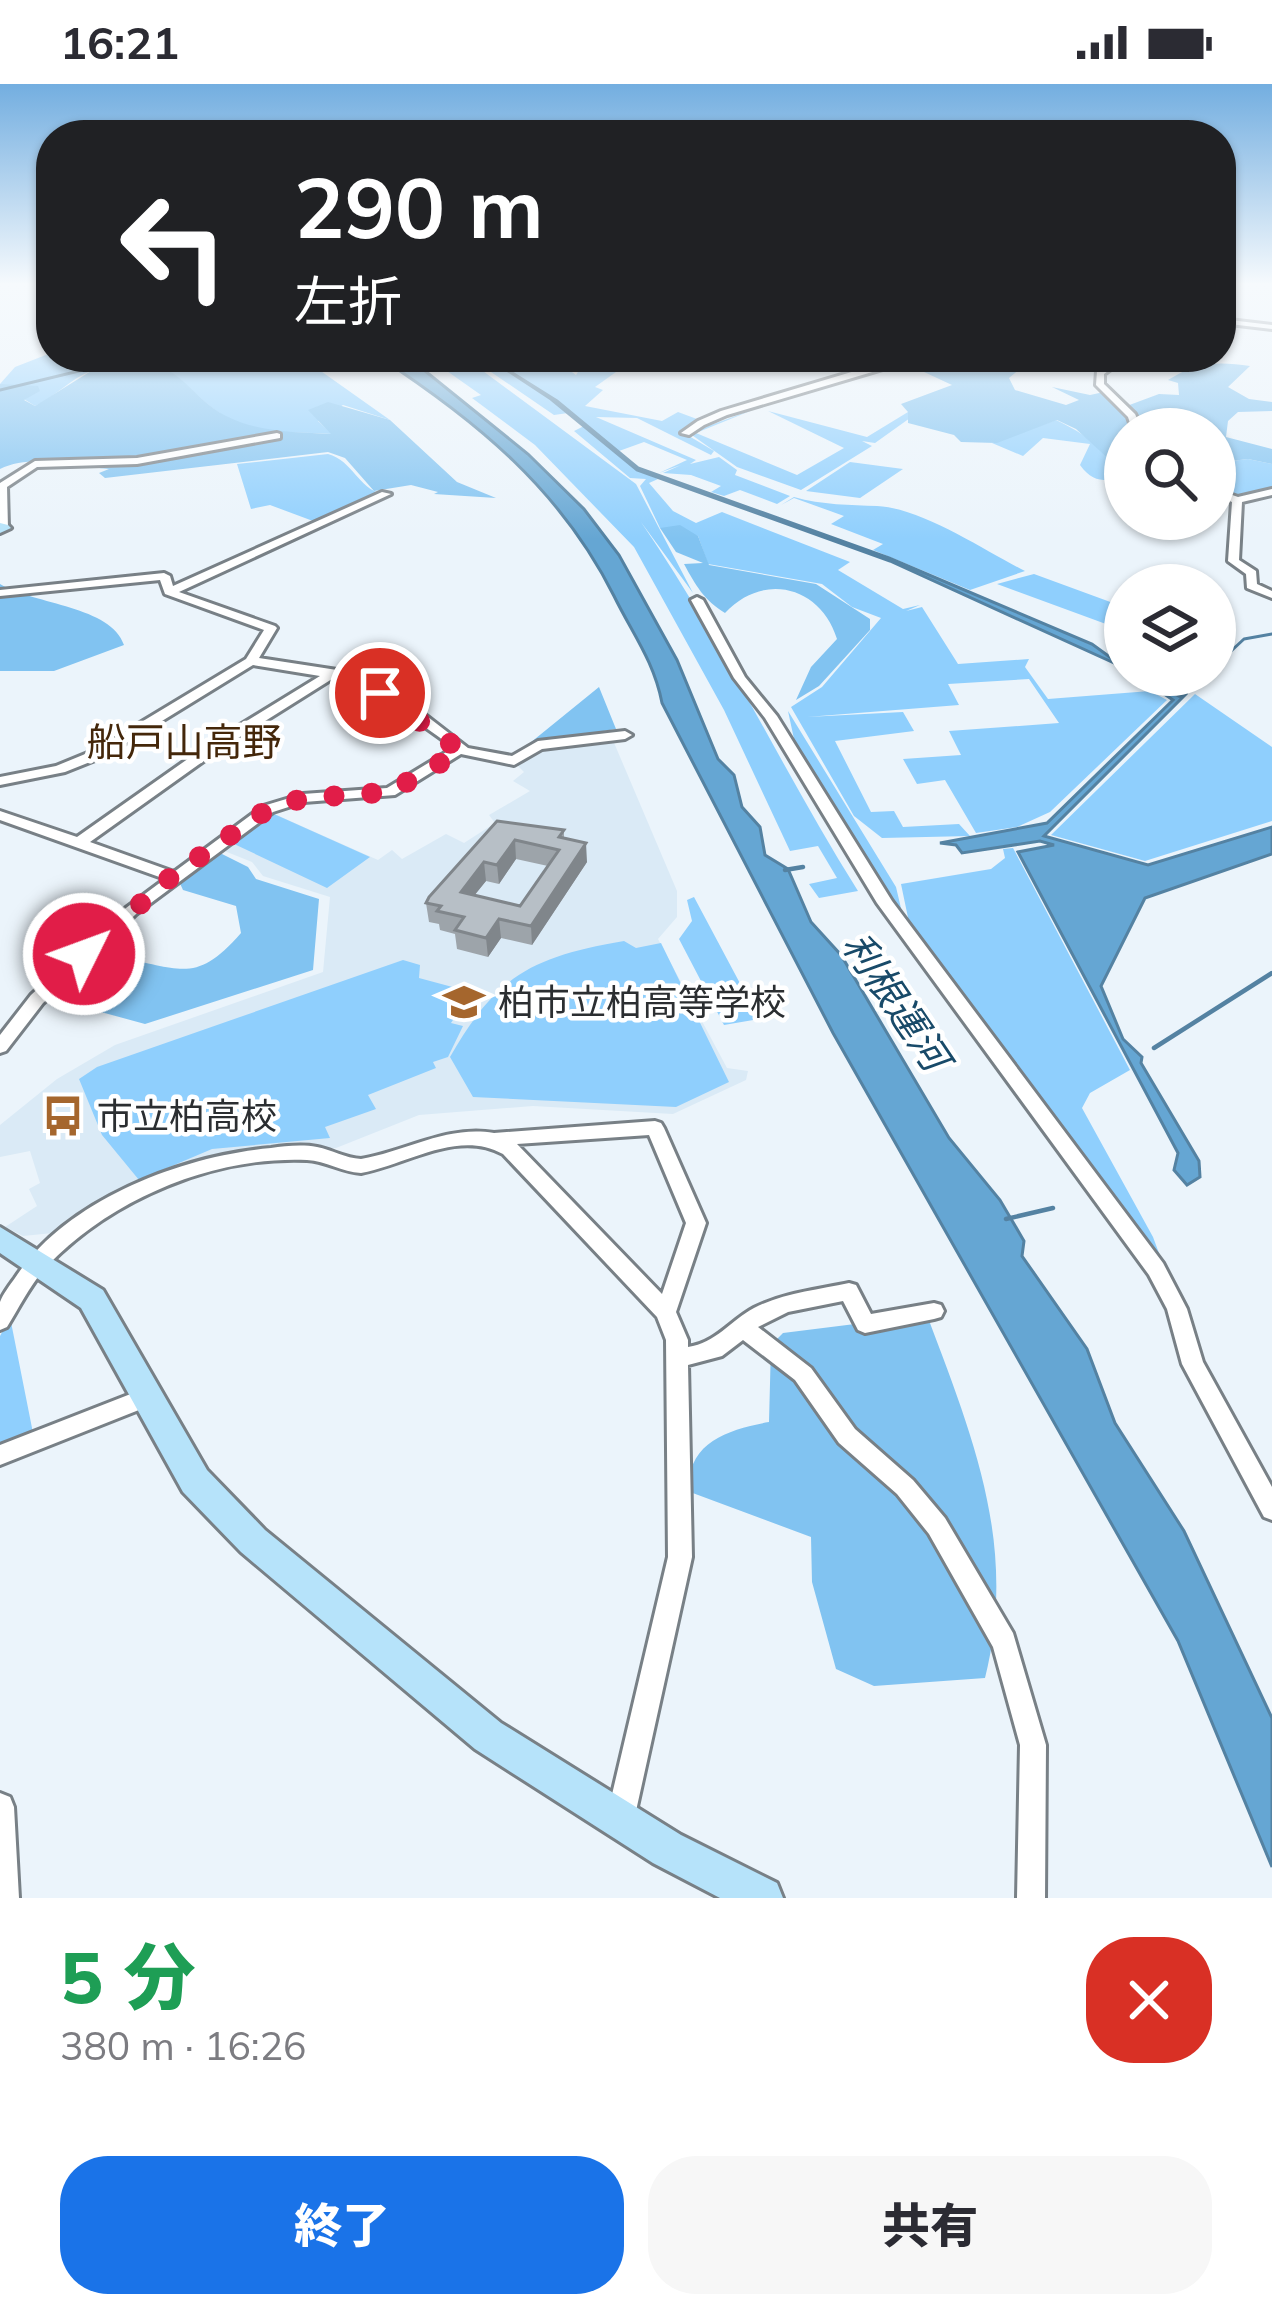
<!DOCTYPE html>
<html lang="ja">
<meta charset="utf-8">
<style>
:root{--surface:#fff;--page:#f7f7f7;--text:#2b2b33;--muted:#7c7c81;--accent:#1a73e8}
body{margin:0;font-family:Mulish,"Noto Sans JP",sans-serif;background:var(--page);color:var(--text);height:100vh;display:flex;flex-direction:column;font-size:45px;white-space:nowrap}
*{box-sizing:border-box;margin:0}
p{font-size:39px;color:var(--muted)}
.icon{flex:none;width:66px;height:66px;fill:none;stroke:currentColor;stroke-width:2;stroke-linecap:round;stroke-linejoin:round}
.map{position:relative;height:1814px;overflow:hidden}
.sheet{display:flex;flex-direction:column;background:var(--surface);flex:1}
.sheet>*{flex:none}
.hud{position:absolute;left:36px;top:36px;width:1200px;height:252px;border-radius:48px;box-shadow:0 3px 9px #0004;background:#202124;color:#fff;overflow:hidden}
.buttons{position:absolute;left:1104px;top:324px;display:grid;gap:24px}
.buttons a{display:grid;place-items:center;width:132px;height:132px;border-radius:50%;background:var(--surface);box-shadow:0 3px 9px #0004;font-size:60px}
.pin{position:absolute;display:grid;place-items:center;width:102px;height:102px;color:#fff;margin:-51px;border:6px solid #fff;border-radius:50%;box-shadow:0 3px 12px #0007}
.me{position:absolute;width:132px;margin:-66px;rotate:48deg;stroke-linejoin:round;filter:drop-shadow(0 0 9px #0008)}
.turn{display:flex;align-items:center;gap:42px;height:252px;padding:0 60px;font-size:54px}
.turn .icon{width:156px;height:156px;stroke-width:2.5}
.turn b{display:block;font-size:84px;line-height:102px}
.round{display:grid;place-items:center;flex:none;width:126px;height:126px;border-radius:48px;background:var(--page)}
.overview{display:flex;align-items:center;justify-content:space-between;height:204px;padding:0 60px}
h1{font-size:72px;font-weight:800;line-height:90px;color:#1e9e55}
.button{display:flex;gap:24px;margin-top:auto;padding:24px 60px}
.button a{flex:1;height:138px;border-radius:48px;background:var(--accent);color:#fff;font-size:48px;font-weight:800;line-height:138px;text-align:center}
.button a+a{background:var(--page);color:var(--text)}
.status{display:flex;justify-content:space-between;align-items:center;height:84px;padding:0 60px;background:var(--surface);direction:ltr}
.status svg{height:33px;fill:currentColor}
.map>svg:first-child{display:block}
</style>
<div class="status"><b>16:21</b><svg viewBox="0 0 49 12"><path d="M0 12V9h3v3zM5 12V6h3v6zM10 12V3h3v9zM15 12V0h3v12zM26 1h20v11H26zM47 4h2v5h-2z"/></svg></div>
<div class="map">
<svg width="1272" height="1814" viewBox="0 0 1272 1814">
<rect width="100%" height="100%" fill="#ebf4fb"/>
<path fill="#daeaf6" d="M612,654L677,807V833L658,855L727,984L748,987L746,996L673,1030L533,1022L419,1031L336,1064L226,1072L63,1148L23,1152L5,1143L37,1122L29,1105L40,1099L30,1067L0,1073V1041L57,995L115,961L323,888L330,813L263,792L252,778L222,766L264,731L270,728L378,776L392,766L402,775L446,750L464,759L495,739L489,731L530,707L513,697L524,688L516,680L535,665Z"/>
<path fill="#8fcffd" d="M51,269L301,273L390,336L343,321L318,337L332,350C306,348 271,350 247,342C180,320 182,254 91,287C70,295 55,313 35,322L0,300L15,283Z
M427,273H464L636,400L693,509L641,438C722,556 782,686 858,807L819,814L809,800L837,794L818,762L790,767L724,626L634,463L535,361L472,314L481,311Z
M469,273H487L513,290L491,273H552L576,291L587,274L687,273L623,287L604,278L616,288L595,303L603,306L585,322L662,337L678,328L705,338L684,349L714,367L711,371L637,334L596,333L696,376L690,380L719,373L737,386L735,391L790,412L777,420L740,406L724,412L711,408L721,402L691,391L663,389L681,381L659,389L687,376L644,358L619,367L521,294L568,329L554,331Z
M760,323L696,349L797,391L844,364L768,327L867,353L908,328L910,334L875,359L862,357L872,362L801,406L737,383L689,349Z
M1056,336C1080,347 1116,370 1125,395C1104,397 1093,399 1080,381L1090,360L1043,354L1023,372L992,359Z
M584,342L635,385L658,395L649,399L673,427L696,439L722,428L850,478L838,486L903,525L920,521L906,527L922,523L958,580L1029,575L1025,583L1048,615L1150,607L1167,616L1050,728L1017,743L976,749L945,696L917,700L903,675L961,671L949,647L1059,639L1029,595L948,600L959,621L807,633L903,628L914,647L835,657L871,728L894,727L903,743L959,740L970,752L882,754L854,732L791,623L822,603L881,534L852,523L822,500L708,480L698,452L660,444L640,402L646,395L630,394L574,347Z
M328,370C353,377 358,404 382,410L313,437L270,421L251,425L237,380Z
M1248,375L1272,380V407L1236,415L1215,407V379Z
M850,378L903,385L860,414L806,407Z
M794,413C822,421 851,421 877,422C922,424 985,467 1025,487L970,506L873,466L883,460L831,440L844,432L794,414L781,421Z
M1034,490L1124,523L1125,547L997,500Z
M1195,610L1272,663V737L1145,777L1051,751Z
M788,627L896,803L904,837L797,669Z
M274,730L370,773L327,804L232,759Z
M1013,764L1130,986L1090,1009L1082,1024L1153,1153L1173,1207L911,848L901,800L991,785L1005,774L1003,765Z
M694,813L759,935L724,941L679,855L692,837L687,816Z
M624,857L636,864L661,859L729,998L676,1023L473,1013L450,973C497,891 532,873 624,857Z
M403,876L420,881L419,894L471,908L451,939L463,942L448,973L433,978L436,984L368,1011L376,1025L325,1043L330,1054L212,1065L139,1096L102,1051L79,995L97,983Z
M10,1233L33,1349L0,1365V1252Z"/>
<path fill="#81c3f1" d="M944,275L998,285L1021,275L1028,278L1009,294L1015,306L1066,321L1079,316L1052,303L1090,311L1104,308L1124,323L1159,310L1179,311L1178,299L1168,296C1196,278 1218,277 1250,282L1228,303L1249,315L1272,318V327L1238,328L1228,337L1226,353L1272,365V380L1248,375L1215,379V345H1125V390L1076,345L1057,336L997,359L961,358L954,351L908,339V328L901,320L952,301L909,281Z
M139,278C181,280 191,314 226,332C257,348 296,348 331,350L308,326L328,318L390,336L457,398L496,414L434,410L438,408L411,401L374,407L345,374L328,368L105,394L99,389L109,385C76,382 31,369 0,385V300L38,302L40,307L24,316L35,322L91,287Z
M680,441L698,452L709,481L816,500L870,535V546L819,602L796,616L811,583L837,555C821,503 764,487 725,529C704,516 696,502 684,480L703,479L676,468L660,444Z
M0,500C36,521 111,522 124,561L54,587H0Z
M599,603L616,645L530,659Z
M220,769L248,783L256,795L319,815L313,886L145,940L90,925L79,910L120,874C181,884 196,901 241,849L236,822L183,806L178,795Z
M927,1231C973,1354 1018,1461 985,1594L874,1602L836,1585L812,1498L811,1453L690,1408C684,1360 728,1345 769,1338L771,1261L783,1249Z"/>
<path fill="#65a6d3" stroke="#5482a2" stroke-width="3" d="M379,273H398L424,286L528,370L584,425L619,471L677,576L718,675L734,691L742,723L760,743L765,771L788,785L811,838L841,871L949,1054L1000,1116L1024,1157L1022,1172L1087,1265L1115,1339L1184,1447L1272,1634V1783L1178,1557L833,949L662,619C654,577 632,549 614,512C561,406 477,337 379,273Z
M487,273L557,317L638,384L889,474L1092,560L1125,584L890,477L637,386L551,315Z
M1136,591L1179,612L1187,609L1044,752L1148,781L1272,743V770L1145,814L1101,902L1123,955L1142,973L1141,979L1199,1077L1200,1093L1187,1101L1174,1086L1178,1069L1018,768L1054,761L1040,757L962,769L956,761L940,759L1047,739L1173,616Z"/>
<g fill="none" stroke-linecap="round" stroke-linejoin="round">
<path stroke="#5482a2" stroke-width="3" d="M0,306L137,273
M1215,582L1244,555L1272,550
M1187,607L1204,591"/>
<path stroke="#5482a2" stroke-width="4.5" d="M1181,612L1190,604
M785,786L803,783
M1154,964L1272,889
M1006,1135L1053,1124"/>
<g stroke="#788086" stroke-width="6">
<path id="street" d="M1221,235L1272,241V245L1221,239Z
M858,273L882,278L892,273H902L889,283L727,331L704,341L689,351L681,349L698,337L721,327L875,281L847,274Z
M1118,273H1127L1104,290V300L1135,330L1142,345H1132L1128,333L1096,301L1097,287Z
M277,349L280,350V354L137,380L37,383L7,403L8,444L0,446V399L35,377L137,374Z
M1215,405L1238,413L1272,405V411L1242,418L1239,476L1256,487L1257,500L1272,507V514L1247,504L1246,490L1228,477L1232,418L1215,411Z
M382,408L391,410L179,508L275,542L277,544L259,574L337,586L419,626L468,664L512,672L538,657L625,647L632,651L625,655L542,665L514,681L461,670L395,711L304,718L273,728L136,830L43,919L6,967L0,969V951L31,911L126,824L165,795L0,736V727L77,753L209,660L320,592L253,581L105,672L65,688L0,701V693L56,682L95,666L246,575L264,546L165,510L160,496L0,512V506L164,489L170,492L173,502ZM332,595C377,612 416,634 453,664L387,704L303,710L263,722L174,788L90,758L219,666Z
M697,513L703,516L745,593L777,632L892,817L1163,1179L1187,1225L1203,1278L1272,1403V1436L1264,1433L1182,1280L1167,1225L1149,1191L877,819L765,634L734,594L691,516Z
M655,1037L661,1039L664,1044L706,1139L676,1228L688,1256V1263C716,1259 730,1237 754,1224C783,1209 817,1206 849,1199L856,1201L871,1230L934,1219L941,1221L944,1227L941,1233L934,1235L865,1249L858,1246L843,1217L788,1228L758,1243L811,1284L855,1345L913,1396L945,1434L1013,1549L1046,1661L1045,1814H1017L1020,1661L993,1563L929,1450L897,1410L839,1359L795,1296L743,1256L722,1272L688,1281L692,1473L634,1736L630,1746L620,1750L610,1746L606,1736L668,1473L666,1256L657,1233L503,1070C458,1045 408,1080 361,1089C342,1088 326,1077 307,1076C214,1072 113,1114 48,1181C31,1199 20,1222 7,1243L0,1246C0,1238 0,1226 0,1218C3,1210 10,1201 15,1194C66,1116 181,1072 271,1064C285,1062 302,1060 317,1063C332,1066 345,1074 361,1075C407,1067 447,1041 494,1049ZM649,1051L686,1139L662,1210L517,1060Z
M146,1304L154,1306L157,1313L154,1320L0,1381V1361Z
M0,1709L10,1713L14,1723L19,1814H0Z"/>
</g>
<g stroke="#788086" stroke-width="6">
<path id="secondary" d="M0,439L8,441L11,444L0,449Z
M0,1143L103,1206L207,1386L265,1446L501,1639L681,1751L777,1799L783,1814H720L653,1779L475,1665L241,1468L183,1408L81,1224L0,1169Z"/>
</g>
<use href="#street" fill="#fff" fill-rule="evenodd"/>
<use href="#secondary" fill="#b6e3fa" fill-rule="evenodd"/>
</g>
<path fill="#9da4aa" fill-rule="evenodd" d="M497,737L564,746V754L587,778L532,861L501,854L488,873L457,865L455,850L440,846L439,840L429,838L426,819ZM516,775L548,782L520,822L474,811L486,797L499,800Z"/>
<path fill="#80868b" d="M515,756L516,775L499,800L497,781Z
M586,759L587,778L532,861L531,842Z
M484,778L486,797L462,827L461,808Z
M499,835L501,854L488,873L486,854Z"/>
<path fill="#b7bfc6" stroke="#80868b" stroke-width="3" fill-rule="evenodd" d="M497,737L564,746L559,753L586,759L531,842L499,835L486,854L455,846L464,833L437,827L441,822L426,819L429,813ZM515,756L559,766L520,822L461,808L484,778L497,781Z"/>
<linearGradient id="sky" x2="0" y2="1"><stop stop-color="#73aee0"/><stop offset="0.44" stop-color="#f6fafd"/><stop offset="1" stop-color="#f6fafd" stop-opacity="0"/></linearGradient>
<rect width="1272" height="455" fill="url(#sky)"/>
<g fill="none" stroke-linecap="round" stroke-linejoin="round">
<path stroke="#e11d48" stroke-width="21" stroke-dasharray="0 37.8" d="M84,870L172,792L268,725L304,714L390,708L461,667L380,609"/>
</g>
<defs>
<g id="school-bare" transform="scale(3.24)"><path d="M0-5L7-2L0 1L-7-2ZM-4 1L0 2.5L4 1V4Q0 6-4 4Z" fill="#a5662d" stroke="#fff" stroke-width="2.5" paint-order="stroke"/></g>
<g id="bus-bare" transform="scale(3.24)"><path d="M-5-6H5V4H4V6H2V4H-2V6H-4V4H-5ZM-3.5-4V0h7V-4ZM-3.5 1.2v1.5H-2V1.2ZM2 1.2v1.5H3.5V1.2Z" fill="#a5662d" stroke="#fff" stroke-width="2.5" paint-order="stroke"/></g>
</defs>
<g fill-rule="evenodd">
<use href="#school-bare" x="464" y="918"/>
<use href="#bus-bare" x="63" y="1032"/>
</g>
<g text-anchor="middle" stroke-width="9" stroke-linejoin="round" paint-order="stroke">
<g font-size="36" fill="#2b2e31" stroke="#fff" text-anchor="start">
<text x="498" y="931">柏市立柏高等学校</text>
<text x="97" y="1045">市立柏高校</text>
</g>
<g font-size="39" fill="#44270a" stroke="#fff">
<text x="184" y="672">船戸山高野</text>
</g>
<g font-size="39" font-style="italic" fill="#184a69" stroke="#fff">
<text transform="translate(896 917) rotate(56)" y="14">利根運河</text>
</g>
</g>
</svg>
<div class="buttons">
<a><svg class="icon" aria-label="search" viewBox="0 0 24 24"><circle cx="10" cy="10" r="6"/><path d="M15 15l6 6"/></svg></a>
<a><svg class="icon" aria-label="layers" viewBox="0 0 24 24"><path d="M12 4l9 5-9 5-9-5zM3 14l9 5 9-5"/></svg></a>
</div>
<div class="pin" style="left:380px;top:609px;background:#d93025"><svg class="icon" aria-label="arrive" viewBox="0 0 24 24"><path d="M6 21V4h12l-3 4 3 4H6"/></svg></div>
<svg class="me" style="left:84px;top:870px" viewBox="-20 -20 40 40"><circle r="17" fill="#e11d48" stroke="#fff" stroke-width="3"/><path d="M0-11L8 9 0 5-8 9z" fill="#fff"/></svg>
<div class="hud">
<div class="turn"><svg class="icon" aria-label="left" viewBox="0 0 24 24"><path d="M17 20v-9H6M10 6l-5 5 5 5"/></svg><div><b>290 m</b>左折</div></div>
</div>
</div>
<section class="sheet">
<div class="overview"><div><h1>5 分</h1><p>380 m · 16:26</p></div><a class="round" style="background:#d93025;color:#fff"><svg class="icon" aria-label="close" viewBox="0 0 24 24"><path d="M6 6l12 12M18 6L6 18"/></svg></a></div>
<div class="button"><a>終了</a><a>共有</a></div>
</section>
